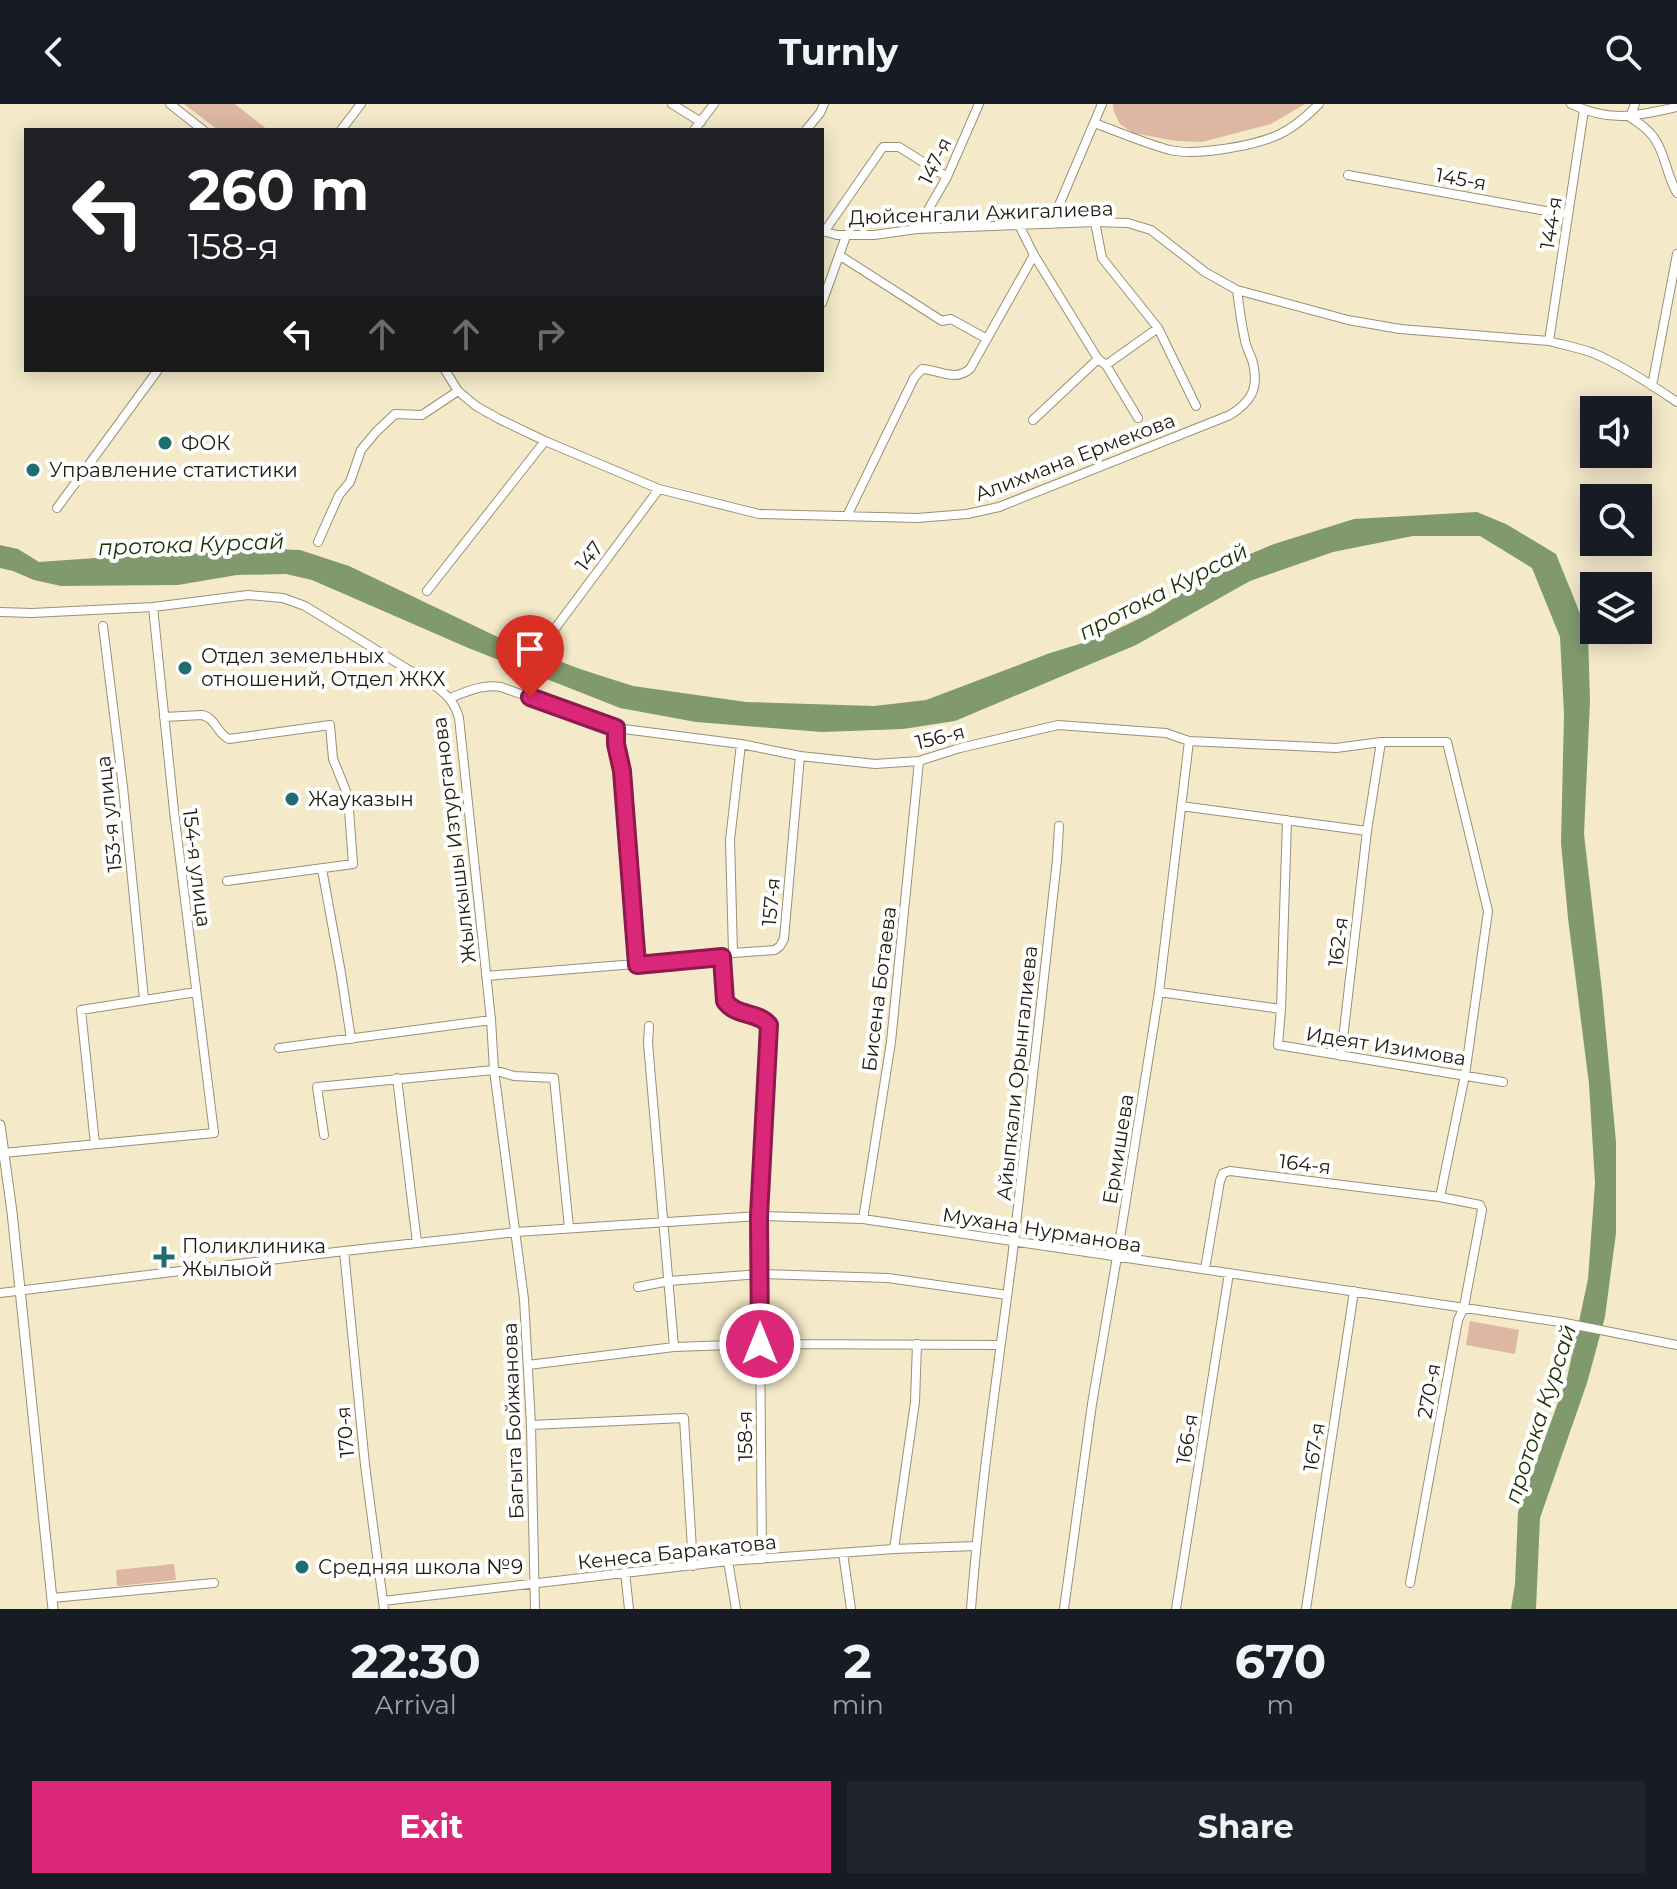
<!DOCTYPE html>
<meta charset="utf-8">
<style>
:root{--surface:#171b24;--page:#20242c;--text:#f1f3f6;--muted:#9ea1a6;--accent:#db2777}
body{margin:0;font-family:Montserrat,sans-serif;background:var(--page);color:var(--text);height:100vh;display:flex;flex-direction:column;font-size:30px;white-space:nowrap}
*{box-sizing:border-box;margin:0}
p{font-size:26px;color:var(--muted)}
.icon{flex:none;width:44px;height:44px;fill:none;stroke:currentColor;stroke-width:2;stroke-linecap:round;stroke-linejoin:round}
.map{position:relative;height:1505px;overflow:hidden}
.details{display:flex;flex-direction:column;background:var(--surface);flex:1}
.details>*{flex:none}
.banner{position:absolute;left:24px;top:24px;width:800px;height:244px;border-radius:0px;box-shadow:0 4px 20px #0003;background:#202124;color:#fff;overflow:hidden}
.controls{position:absolute;left:1580px;top:292px;display:grid;gap:16px}
.controls a{display:grid;place-items:center;width:72px;height:72px;border-radius:0px;background:var(--surface);box-shadow:0 4px 20px #0003;font-size:40px}
.pin{position:absolute;display:grid;place-items:center;width:68px;height:68px;color:#fff;margin:-82px -34px;border-radius:50% 50% 50% 0;rotate:-45deg;box-shadow:0 0 8px #0007}
.pin .icon{rotate:45deg}
.me{position:absolute;width:88px;margin:-44px;rotate:0deg;stroke-linejoin:round;filter:drop-shadow(0 0 6px #0008)}
.turn{display:flex;align-items:center;gap:28px;height:168px;padding:0 32px;font-size:36px}
.turn .icon{width:104px;height:104px;stroke-width:2.5}
.turn b{display:block;font-size:56px;line-height:68px}
.lanes{display:flex;align-items:center;height:76px;padding:0 32px;background:#0003;justify-content:center;gap:40px;direction:ltr}
.lanes .off{opacity:.35}
.eta{display:flex;justify-content:space-evenly;align-items:center;height:136px;text-align:center}
.eta b{font-size:48px;font-weight:700;line-height:56px}
.primary-button{display:flex;gap:16px;margin-top:auto;padding:16px 32px}
.primary-button a{flex:1;height:92px;border-radius:0px;background:var(--accent);color:#fff;font-size:32px;font-weight:700;line-height:92px;text-align:center}
.primary-button a+a{background:var(--page);color:var(--text)}
header{display:flex;justify-content:space-between;align-items:center;height:104px;padding:0 32px;background:var(--surface);font-size:36px;font-weight:700}
.map>svg:first-child{display:block}
</style>
<header><svg class="icon" aria-label="back" viewBox="0 0 24 24"><path d="M15 5l-7 7 7 7"/></svg>Turnly<svg class="icon" aria-label="search" viewBox="0 0 24 24"><circle cx="10" cy="10" r="6"/><path d="M15 15l6 6"/></svg></header>
<div class="map">
<svg width="1677" height="1505" viewBox="0 0 1677 1505">
<rect width="100%" height="100%" fill="#f4eaca"/>
<path fill="#ddb7a2" d="M184,0H235L268,26H218Z
M1113,0H1305L1271,20L1202,38L1176,37L1133,29L1120,20L1114,8Z
M1470,1217L1519,1226L1515,1250L1466,1241Z
M174,1460L176,1476L117,1482L116,1466Z"/>
<path fill="#809a6d" d="M1477,408L1506,420L1556,450L1588,529L1590,597L1584,730L1602,886L1616,1038V1129L1605,1213L1587,1279L1540,1414L1536,1505H1511L1515,1480L1518,1408L1567,1274L1588,1175L1595,1079L1589,980L1568,814L1561,739L1564,610L1560,533L1532,464L1480,432H1413L1333,448L1250,477L1136,541L955,617L903,625L822,628L696,618L620,604L466,543L312,476L286,470L237,471L178,481L61,482L34,476L13,467L0,464V441L18,445L39,458L110,453L183,451L249,444L300,446L349,462L504,536L580,565L633,582L746,598L874,602L926,596L1050,549L1099,534L1151,509L1229,459L1274,440L1354,415Z"/>
<g fill="none" stroke-linecap="round" stroke-linejoin="round">
<g stroke="#9a9072" stroke-width="10">
<path id="minor" d="M170,0L203,26
M672,0L701,18
M1571,0C1612,19 1635,12 1677,3
M1635,0L1630,13C1635,17 1641,20 1646,25C1665,41 1665,69 1677,89
M1094,19C1119,28 1144,39 1170,46C1196,52 1255,42 1280,30C1295,23 1308,11 1319,0
M341,26L361,0
M694,26L714,0
M806,26L820,9L824,0
M1348,71L1568,111
M1095,118L1102,154L1158,224L1196,302
M1051,120L1102,0
M1019,121L1034,151L1098,255L1106,261L1138,314
M917,125L947,73L979,0
M822,127L837,131H874L917,125L1095,118L1128,119L1151,126L1205,168L1237,186L1348,216L1400,225L1549,237C1564,241 1579,244 1593,249C1622,261 1652,281 1677,298
M824,128L883,43H899L947,73
M839,151L942,217L951,215L987,235
M822,199L846,132
M1549,237L1584,6
M1106,261L1158,224
M445,266L458,287L476,302L499,315L545,337L659,385L759,410L917,414L967,410L999,403L1230,311C1251,298 1259,285 1253,259C1251,251 1246,244 1245,236C1241,219 1239,202 1237,186
M1652,282L1677,150
M1033,316L1098,255
M57,404L158,266
M847,412L914,274L922,265C940,266 954,278 970,265L1034,151
M318,438L339,391L350,378L361,346L376,328L395,310L422,311L458,287
M427,487L545,337
M0,508L32,509L153,503L248,491L283,494L305,502L438,584C449,593 455,600 459,614L491,916L494,966L524,1195L531,1321L535,1505
M103,522L123,683L144,895
M545,538L659,385
M450,594C468,587 482,580 501,583L616,624L741,640L800,652L875,660L919,657L960,644L1058,621L1166,629L1189,637L1336,644L1381,638H1447L1488,807L1465,971L1440,1093
M164,613L202,611C216,614 217,630 229,635L330,621L333,655L348,692L353,760L227,777
M616,624V640L622,667L637,861
M1181,702L1367,727
M322,765L341,869L351,935
M733,849L730,736L741,640
M722,853L725,897C736,913 758,907 769,921L759,1112L762,1455
M486,872L722,853L733,849L775,846L780,842L784,835L800,652
M1159,888L1281,905L1278,941L1503,978
M1281,905L1287,716
M649,922L648,939L674,1243
M279,944L491,916
M1341,952L1367,727L1381,638
M397,974L417,1139
M324,1031L317,983L494,966L514,972L554,974L569,1124
M95,1040L81,906L196,888
M3,1049L214,1029L174,707L153,503
M863,1115L891,938L919,657
M344,1147L365,1361L384,1505
M1205,1165L1220,1077L1223,1069L1230,1067L1440,1093L1480,1101L1482,1106L1464,1203L1458,1216L1410,1479
M638,1183L669,1177L760,1170L888,1174L1007,1191
M0,1189L344,1147L516,1128L759,1112L863,1115L1560,1218L1677,1241
M528,1261L674,1243L760,1240L999,1241
M531,1321L684,1314L693,1462
M894,1445L915,1298L917,1240
M843,1449L851,1505
M728,1457L736,1505
M625,1468L629,1505
M52,1494L214,1479
M383,1497L728,1457L894,1445L976,1442
M971,1505C980,1388 997,1271 1012,1155C1028,1022 1042,889 1057,756L1059,722
M1064,1505L1092,1300L1117,1153L1159,888L1189,637
M1176,1505L1229,1169
M1306,1505L1354,1187"/>
</g>
<g stroke="#9a9072" stroke-width="11">
<path id="tertiary" d="M0,1021L12,1108L53,1505"/>
</g>
<use href="#minor" stroke="#fff" stroke-width="8"/>
<use href="#tertiary" stroke="#fff" stroke-width="9"/>
</g>
<g fill="none" stroke-linecap="round" stroke-linejoin="round">
<g stroke="#8e194d" stroke-width="20">
<path id="route" d="M530,593L616,624V640L622,667L637,861L722,853L725,897C736,913 758,907 769,921L759,1112L760,1240"/>
</g>
<use href="#route" stroke="#db2777" stroke-width="14"/>
</g>
<g fill="#216c6c" stroke="#fff" stroke-width="3">
<circle cx="165" cy="339" r="8"/>
<circle cx="33" cy="366" r="8"/>
<circle cx="185" cy="564" r="8"/>
<circle cx="292" cy="695" r="8"/>
<path d="M160 1141h8v8h8v8h-8v8h-8v-8h-8v-8h8z"/>
<circle cx="302" cy="1463" r="8"/>
</g>
<g text-anchor="middle" stroke-width="8" stroke-linejoin="round" paint-order="stroke">
<g font-size="20" fill="#1f1b0f" stroke="#fff">
<text transform="translate(935 57) rotate(-64)" y="7">147-я</text>
<text transform="translate(1461 75) rotate(10)" y="7">145-я</text>
<text transform="translate(981 109) rotate(-2)" y="7">Дюйсенгали Ажигалиева</text>
<text transform="translate(1551 119) rotate(-81)" y="7">144-я</text>
<text transform="translate(1075 353) rotate(-21)" y="7">Алихмана Ермекова</text>
<text transform="translate(589 452) rotate(-53)" y="7">147</text>
<text transform="translate(940 633) rotate(-14)" y="7">156-я</text>
<text transform="translate(109 710) rotate(-96)" y="7">153-я улица</text>
<text transform="translate(454 736) rotate(-97)" y="7">Жылкышы Изтурганова</text>
<text transform="translate(197 764) rotate(83)" y="7">154-я улица</text>
<text transform="translate(771 798) rotate(-85)" y="7">157-я</text>
<text transform="translate(1338 838) rotate(-83)" y="7">162-я</text>
<text transform="translate(879 885) rotate(-83)" y="7">Бисена Ботаева</text>
<text transform="translate(1386 942) rotate(9)" y="7">Идеят Изимова</text>
<text transform="translate(1017 969) rotate(-84)" y="7">Айыпкали Орынгалиева</text>
<text transform="translate(1118 1045) rotate(-81)" y="7">Ермишева</text>
<text transform="translate(1305 1060) rotate(7)" y="7">164-я</text>
<text transform="translate(1042 1126) rotate(9)" y="7">Мухана Нурманова</text>
<text transform="translate(1429 1287) rotate(-80)" y="7">270-я</text>
<text transform="translate(513 1317) rotate(-92)" y="7">Багыта Бойжанова</text>
<text transform="translate(345 1328) rotate(-95)" y="7">170-я</text>
<text transform="translate(745 1332) rotate(-91)" y="7">158-я</text>
<text transform="translate(1187 1335) rotate(-81)" y="7">166-я</text>
<text transform="translate(1314 1343) rotate(-81)" y="7">167-я</text>
<text transform="translate(677 1448) rotate(-6)" y="7">Кенеса Баракатова</text>
</g>
<g font-size="20" fill="#1f1b0f" stroke="#fff" text-anchor="start">
<text x="181" y="346">ФОК</text>
<text x="49" y="373">Управление статистики</text>
<text x="201" y="559">Отдел земельных<tspan x="201" dy="23">отношений, Отдел ЖКХ</tspan></text>
<text x="308" y="702">Жауказын</text>
<text x="182" y="1149">Поликлиника<tspan x="182" dy="23">Жылыой</tspan></text>
<text x="318" y="1470">Средняя школа №9</text>
</g>
<g font-size="22" font-style="italic" fill="#1a3300" stroke="#fff">
<text transform="translate(191 440) rotate(-2)" y="8">протока Курсай</text>
<text transform="translate(1163 487) rotate(-27)" y="8">протока Курсай</text>
<text transform="translate(1540 1310) rotate(-72)" y="8">протока Курсай</text>
</g>
</g>
</svg>
<div class="controls">
<a><svg class="icon" aria-label="sound" viewBox="0 0 24 24"><path d="M4 9h4l5-4v14l-5-4H4zM17 9q2 3 0 6"/></svg></a>
<a><svg class="icon" aria-label="search" viewBox="0 0 24 24"><circle cx="10" cy="10" r="6"/><path d="M15 15l6 6"/></svg></a>
<a><svg class="icon" aria-label="layers" viewBox="0 0 24 24"><path d="M12 4l9 5-9 5-9-5zM3 14l9 5 9-5"/></svg></a>
</div>
<div class="pin" style="left:530px;top:593px;background:#d93025"><svg class="icon" aria-label="arrive" viewBox="0 0 24 24"><path d="M6 21V4h12l-3 4 3 4H6"/></svg></div>
<svg class="me" style="left:760px;top:1240px" viewBox="-20 -20 40 40"><circle r="17" fill="#db2777" stroke="#fff" stroke-width="3"/><path d="M0-11L8 9 0 5-8 9z" fill="#fff"/></svg>
<div class="banner">
<div class="turn"><svg class="icon" aria-label="left" viewBox="0 0 24 24"><path d="M17 20v-9H6M10 6l-5 5 5 5"/></svg><div><b>260 m</b>158-я</div></div>
<div class="lanes"><svg class="icon" aria-label="left" viewBox="0 0 24 24"><path d="M17 20v-9H6M10 6l-5 5 5 5"/></svg><svg class="icon off" aria-label="ahead" viewBox="0 0 24 24"><path d="M12 20V5M6 11l6-6 6 6"/></svg><svg class="icon off" aria-label="ahead" viewBox="0 0 24 24"><path d="M12 20V5M6 11l6-6 6 6"/></svg><svg class="icon off" aria-label="right" viewBox="0 0 24 24"><path d="M7 20v-9h11M14 6l5 5-5 5"/></svg></div>
</div>
</div>
<section class="details">
<div class="eta">
<div><b>22:30</b><p>Arrival</p></div>
<div><b>2</b><p>min</p></div>
<div><b>670</b><p>m</p></div>
</div>
<div class="primary-button"><a>Exit</a><a>Share</a></div>
</section>
